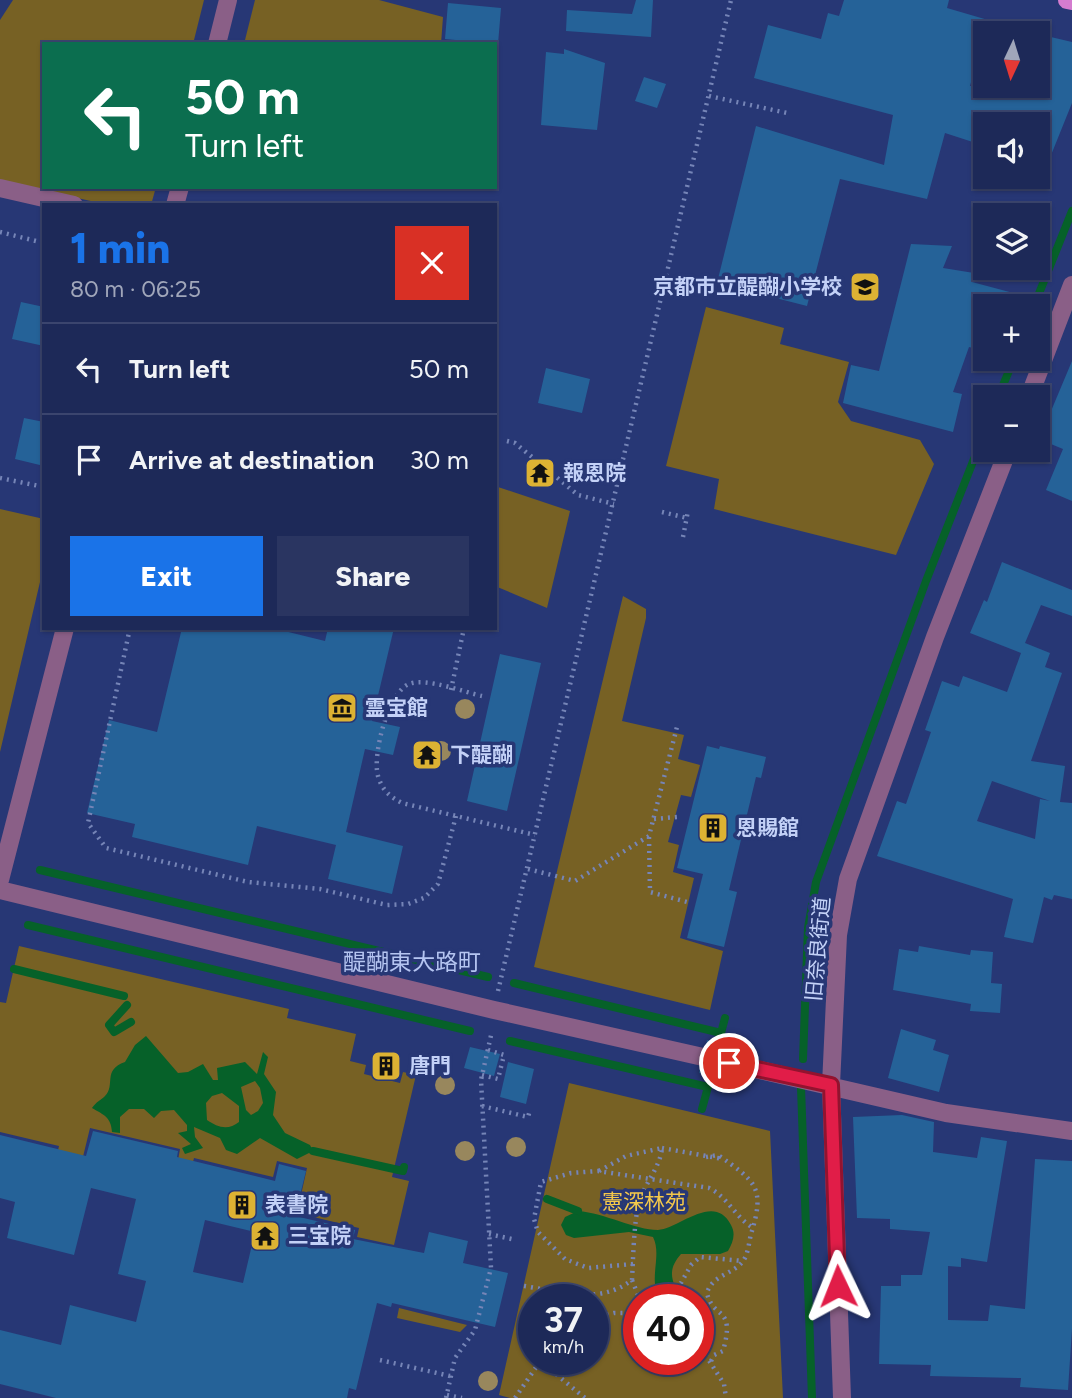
<!DOCTYPE html>
<meta charset="utf-8">
<style>
:root{--surface:#1d2958;--page:#2a3561;--text:#f1f3f6;--muted:#a0a6ba;--line:#3b456e;--accent:#1a73e8}
body{margin:0;font-family:Figtree,"Noto Sans JP",sans-serif;background:var(--page);color:var(--text);height:100vh;display:flex;flex-direction:column;font-size:26px;white-space:nowrap}
*{box-sizing:border-box;margin:0}
p{font-size:23px;color:var(--muted)}
.icon{flex:none;width:38px;height:38px;fill:none;stroke:currentColor;stroke-width:2;stroke-linecap:round;stroke-linejoin:round}
.map{position:relative;flex:1;overflow:hidden}
.side{position:absolute;left:42px;top:203px;width:455px;height:427px;display:flex;flex-direction:column;background:var(--surface);border-radius:0px;box-shadow:0 2px 5px #0004,0 0 0 2px var(--line)}
.side>*{flex:none}
.guide{position:absolute;left:42px;top:42px;width:455px;height:147px;border-radius:0px;box-shadow:0 2px 5px #0004,0 0 0 2px var(--line);background:#0b6e4f;color:#fff;overflow:hidden}
.needle{width:46px;rotate:184deg}
.tools{position:absolute;left:973px;top:21px;display:grid;gap:14px}
.tools a{display:grid;place-items:center;width:77px;height:77px;border-radius:0px;background:var(--surface);box-shadow:0 2px 5px #0004,0 0 0 2px var(--line);font-size:35px}
.speed{position:absolute;left:518px;top:1284px;display:flex;gap:14px;font-size:35px;font-weight:700;text-align:center}
.speed>*{display:grid;place-content:center;width:91px;height:91px;border-radius:50%;background:var(--surface);box-shadow:0 2px 5px #0004,0 0 0 2px var(--line);line-height:1}
.speed small{font-size:18px;font-weight:400}
.speed .limit{border:10px solid #d22;background:#fff;color:#111}
.pin{position:absolute;display:grid;place-items:center;width:60px;height:60px;color:#fff;margin:-30px;border:4px solid #fff;border-radius:50%;box-shadow:0 2px 7px #0007}
.me{position:absolute;width:77px;margin:-38px;rotate:358deg;stroke-linejoin:round;filter:drop-shadow(0 0 5px #0008)}
.turn{display:flex;align-items:center;gap:24px;height:147px;padding:0 28px;font-size:32px}
.turn .icon{width:91px;height:91px;stroke-width:2.5}
.turn b{display:block;font-size:49px;line-height:60px}
.round{display:grid;place-items:center;flex:none;width:74px;height:74px;border-radius:0px;background:var(--page)}
.summary{display:flex;align-items:center;justify-content:space-between;height:119px;padding:0 28px}
h1{font-size:42px;font-weight:800;line-height:52px;color:var(--accent)}
.button{display:flex;gap:14px;margin-top:auto;padding:14px 28px}
.button a{flex:1;height:80px;border-radius:0px;background:var(--accent);color:#fff;font-size:28px;font-weight:800;line-height:80px;text-align:center}
.button a+a{background:var(--page);color:var(--text)}
ul{padding:0;list-style:none}
li{display:flex;align-items:center;gap:21px;height:91px;padding:0 28px;border-top:2px solid var(--line)}
li div{flex:1}
li b{display:block;font-size:26px}
li em{font-style:normal}
.map>svg:first-child{display:block}
</style>
<div class="map">
<svg width="1072" height="1398" viewBox="0 0 1072 1398">
<rect width="100%" height="100%" fill="#273775"/>
<path fill="#776124" fill-rule="evenodd" d="M13,0H204L193,44H44V187H156L151,205H109L0,181V20Z
M255,0H379L443,17L441,44H244Z
M706,307L784,328L780,344L849,362L838,402L851,421L920,440L934,464L896,555L714,509L719,479L666,466Z
M495,486L570,511L547,608L495,586Z
M0,509L44,519V565L0,752Z
M623,596L646,609V618L622,721L684,735L678,759L700,765L691,797L681,795L668,842L679,845L673,872L694,878L680,938L723,951L710,1010L534,967Z
M19,946L289,1009L287,1018L356,1034L350,1061L366,1065L364,1074L400,1083L403,1072L416,1075L392,1177L409,1181L394,1245L357,1237L359,1228L297,1213L307,1168L277,1161L273,1177L194,1158L191,1170L177,1166L180,1149L90,1128L80,1169L55,1163L59,1146L0,1132V1002L6,1003Z
M569,1083L770,1131L783,1398H510L499,1395ZM534,1300H593V1360H534ZM639,1300H698V1360H639Z
M399,1308L467,1325L460,1332L397,1318Z"/>
<path fill="#066129" fill-rule="evenodd" d="M146,1036L178,1073L188,1072L203,1064L213,1080H218L217,1068L245,1062L257,1074L263,1052L268,1057L264,1074L276,1092L273,1115L285,1133L310,1145L313,1151L297,1159L260,1138L237,1154L226,1150L220,1138L194,1127L195,1137L203,1148L185,1154L182,1148L191,1144L178,1133L187,1131V1125L174,1110L161,1111L154,1118L144,1109H129L120,1117V1133L112,1132C111,1117 104,1115 92,1108C96,1102 101,1100 105,1096C116,1085 102,1070 125,1062L135,1045ZM255,1081L260,1088L263,1103L258,1111L251,1115L246,1110L241,1087ZM222,1093L239,1106V1122C228,1131 217,1127 207,1120L206,1103L212,1096Z
M578,1211C605,1213 635,1230 658,1230C679,1229 714,1192 731,1225C736,1234 733,1242 728,1251L720,1254H681C666,1271 672,1282 682,1300H662C646,1283 663,1257 653,1237L629,1232L574,1238L566,1235L561,1225L565,1217Z"/>
<g fill="none" stroke-linecap="round" stroke-linejoin="round">
<path stroke="#066129" stroke-width="8" d="M1034,306L1072,211
M998,397L1014,359
M40,870L488,977
M28,925L470,1031
M14,969L124,996
M514,983L721,1033L725,1018
M127,1005L109,1025L114,1032L131,1022
M510,1041L708,1087L702,1109
M803,1059L808,928L816,882L926,581L985,431
M801,1087L812,1398
M313,1151L403,1171L404,1167
M547,1199L578,1211"/>
</g>
<path fill="#256298" fill-rule="evenodd" d="M636,0H653L651,37L566,31L567,10L632,14Z
M844,0H949L947,8L988,20L970,86H1038V34L1072,42V103L1039,185L1038,124H985V146L945,133L927,199L840,179L807,306L717,283L756,126L884,165L893,115L754,78L768,25L821,39L828,13L839,16Z
M448,3L501,8L498,44L445,39Z
M564,49L605,63L597,130L541,125L546,52L564,54Z
M644,77L666,84L657,108L635,101Z
M911,244L952,246L943,268L974,273L972,282L1036,299L1035,306H985V351L969,347L953,392L962,394L953,432L843,403L851,365L879,371Z
M21,302L44,307V346L12,339Z
M1072,361V501L1046,490L1063,449L1046,442L1052,425L1046,423Z
M546,368L590,379L582,413L538,403Z
M24,418L44,422V466L15,459Z
M1002,562L1072,590V616L1041,605L1025,643L1050,653L1045,667L1062,673L1031,761L1065,766L1060,802L1072,803V899L1054,895L1052,900L1044,897L1033,943L1004,937L1013,899L877,856L897,801L906,804L931,732L925,730L942,681L959,687L963,676L1007,692L1021,653L970,633L984,600L987,602ZM992,781L1050,801L1040,799L1035,839L977,821Z
M182,628H272L325,641L328,628H394L372,721L400,727L393,755L365,749L346,832L403,846L392,894L328,879L336,845L257,826L248,865L132,837L135,824L87,813L109,720L157,732Z
M500,654L541,663L507,811L467,801Z
M707,746L719,749L720,746L766,757L761,778L756,777L729,890L737,892L724,947L687,938L703,874L677,868Z
M919,946L970,955L971,950L993,952L991,983L1002,984L1000,1013L970,1011L971,1004L893,990L899,949L918,952Z
M901,1029L936,1040L933,1050L949,1055L939,1092L888,1078Z
M707,1040L732,1047L731,1052H725L718,1060V1067L726,1074L725,1079L699,1073L700,1068H707L714,1060V1053L706,1046Z
M470,1047L500,1054L494,1076L464,1068Z
M508,1062L534,1069L526,1104L500,1097Z
M902,1115L934,1122L933,1152L977,1158L981,1137L1007,1141L987,1262L961,1258V1267L948,1266V1320L988,1321L990,1305L1025,1309L1035,1159L1072,1161V1329L1068,1390L1020,1387L1021,1378L930,1376L931,1365L879,1364L881,1286H901V1275H922L930,1232L890,1229V1219L857,1218L853,1117Z
M93,1131L178,1151L177,1157L275,1181L279,1164L306,1171L295,1216L355,1230L353,1239L424,1253L429,1232L468,1241L463,1263L508,1273L495,1327L392,1303L391,1307L377,1303L356,1390L349,1388L347,1398H56L0,1384V1330L61,1345L70,1305L136,1322L146,1281L118,1274L136,1199L91,1188L74,1255L7,1238L15,1202L0,1198V1135L86,1156ZM205,1220L255,1232L243,1283L193,1272Z"/>
<g fill="none" stroke-linecap="round" stroke-linejoin="round">
<path stroke="#3e4e88" stroke-width="18" stroke-dasharray="18 9" stroke-linecap="butt" d="M703,1057L729,1063"/>
<path stroke="#7685b7" stroke-width="4.5" stroke-dasharray="2 5" stroke-linecap="butt" d="M709,96L787,113
M0,232L44,243
M507,441L515,443L578,495L614,504
M0,478L44,487
M662,512L687,518
M683,537L688,511
M130,628L88,823L106,848L248,882L320,889L387,905L408,904L424,898L438,884L456,816
M451,690L464,628
M482,696C464,692 425,677 409,684C388,692 372,756 378,776C382,790 390,797 402,803L535,835
M654,819L677,817
M649,837L650,892L691,903
M528,869L575,881L649,836L678,723
M498,991L731,0
M482,1075L498,1079L504,1055L488,1050
M482,1106L528,1117L530,1110
M662,1148L723,1159
M706,1157L718,1155C755,1181 766,1187 751,1234C749,1242 748,1255 743,1261C734,1274 712,1275 707,1293C713,1320 736,1305 723,1351L714,1355L711,1361
M599,1171L626,1156L662,1148C660,1168 644,1184 639,1203C634,1219 633,1262 632,1280
M489,1234L516,1240
M633,1264L588,1268L565,1259L538,1232L534,1219L541,1182L571,1173L598,1171L709,1188C728,1197 735,1217 753,1228
M524,1286C562,1292 599,1305 632,1280L640,1300
M658,1300L681,1283L691,1265L700,1257L743,1261
M593,1318L614,1313H639
M698,1343L724,1384L726,1398
M380,1360L450,1376
M540,1361L585,1398
M447,1395L462,1398
M446,1398L455,1358L475,1330L491,1268L481,1080L492,1031
M515,1398L541,1360"/>
<path stroke="#8a5f87" stroke-width="18" d="M217,44L228,0
M0,188L74,205
M175,205L180,187
M1029,397L1072,285
M0,880L65,628
M0,890L494,1010L703,1057
M729,1063L946,1113L1072,1131
M842,1398L831,1085L838,935L848,879L935,637L1008,450"/>
<path stroke="#d47ccf" stroke-width="18" d="M1067,0L1072,1"/>
</g>
<g fill="#98875d">
<circle cx="465" cy="709" r="10"/>
<circle cx="441" cy="751" r="10"/>
<circle cx="445" cy="1085" r="10"/>
<circle cx="516" cy="1147" r="10"/>
<circle cx="465" cy="1151" r="10"/>
<circle cx="488" cy="1381" r="10"/>
</g>
<g fill="none" stroke-linecap="round" stroke-linejoin="round">
<g stroke="#92132f" stroke-width="18">
<path id="route" d="M729,1063L831,1085L838,1286"/>
</g>
<use href="#route" stroke="#e11d48" stroke-width="12"/>
</g>
<defs>
<g id="school-square" transform="scale(1.575)"><rect x="-9" y="-9" width="18" height="18" rx="4" fill="#dcb233" stroke="#273775"/><path d="M0-5L7-2L0 1L-7-2ZM-4 1L0 2.5L4 1V4Q0 6-4 4Z" fill="#111"/></g>
<g id="temple-square" transform="scale(1.575)"><rect x="-9" y="-9" width="18" height="18" rx="4" fill="#dcb233" stroke="#273775"/><path d="M0-6L5-2H3V0L6.5 2.5H4V6H1.5V3h-3V6H-4V2.5H-6.5L-3 0V-2H-5Z" fill="#111"/></g>
<g id="museum-square" transform="scale(1.575)"><rect x="-9" y="-9" width="18" height="18" rx="4" fill="#dcb233" stroke="#273775"/><path d="M0-6L6-3V-2H-6V-3ZM-5-1h2V3h-2ZM-1-1h2V3h-2ZM3-1h2V3H3ZM-6 4H6V6H-6Z" fill="#111"/></g>
<g id="building-square" transform="scale(1.575)"><rect x="-9" y="-9" width="18" height="18" rx="4" fill="#dcb233" stroke="#273775"/><path d="M-4-6H4V6H1V3H-1V6H-4ZM-2.5-4.3h1.7v1.8h-1.7ZM.8-4.3h1.7v1.8H.8ZM-2.5-1h1.7V.8h-1.7ZM.8-1h1.7V.8H.8Z" fill="#111"/></g>
</defs>
<g fill-rule="evenodd">
<use href="#school-square" x="865" y="287"/>
<use href="#temple-square" x="540" y="473"/>
<use href="#museum-square" x="342" y="708"/>
<use href="#temple-square" x="427" y="755"/>
<use href="#building-square" x="713" y="828"/>
<use href="#building-square" x="386" y="1066"/>
<use href="#building-square" x="242" y="1205"/>
<use href="#temple-square" x="265" y="1236"/>
</g>
<g text-anchor="middle" stroke-width="7" stroke-linejoin="round" paint-order="stroke">
<g font-size="21" font-weight="bold" fill="#c3d1f7" stroke="#273775" text-anchor="start">
<text x="842" y="294" text-anchor="end">京都市立醍醐小学校</text>
<text x="563" y="480">報恩院</text>
<text x="365" y="715">霊宝館</text>
<text x="450" y="762">下醍醐</text>
<text x="736" y="835">恩賜館</text>
<text x="409" y="1073">唐門</text>
<text x="265" y="1212">表書院</text>
<text x="288" y="1243">三宝院</text>
</g>
<g font-size="21" fill="#c3d1f7" stroke="#273775">
<text transform="translate(818 949) rotate(-85)" y="7">旧奈良街道</text>
</g>
<g font-size="21" fill="#f4c84a" stroke="#273775">
<text x="644" y="1209">憲深林苑</text>
</g>
<g font-size="23" fill="#b5c5f1" stroke="#273775">
<text x="412" y="970">醍醐東大路町</text>
</g>
</g>
</svg>
<div class="tools">
<a><svg class="needle" viewBox="-14 -14 28 28"><path d="M0-13l5 13h-10z" fill="#e53935"/><path d="M0 13l5-13h-10z" fill="#a0a6ba"/></svg></a>
<a><svg class="icon" aria-label="sound" viewBox="0 0 24 24"><path d="M4 9h4l5-4v14l-5-4H4zM17 9q2 3 0 6"/></svg></a>
<a><svg class="icon" aria-label="layers" viewBox="0 0 24 24"><path d="M12 4l9 5-9 5-9-5zM3 14l9 5 9-5"/></svg></a>
<a>+</a>
<a>−</a>
</div>
<div class="speed"><div>37<small>km/h</small></div><div class="limit">40</div></div>
<div class="pin" style="left:729px;top:1063px;background:#d93025"><svg class="icon" aria-label="arrive" viewBox="0 0 24 24"><path d="M6 21V4h12l-3 4 3 4H6"/></svg></div>
<svg class="me" style="left:838px;top:1286px" viewBox="-20 -20 40 40"><path d="M0-17L14 15 0 8-14 15z" fill="#e11d48" stroke="#fff" stroke-width="4"/></svg>
<div class="guide">
<div class="turn"><svg class="icon" aria-label="left" viewBox="0 0 24 24"><path d="M17 20v-9H6M10 6l-5 5 5 5"/></svg><div><b>50 m</b>Turn left</div></div>
</div>
<section class="side">
<div class="summary"><div><h1>1 min</h1><p>80 m · 06:25</p></div><a class="round" style="background:#d93025;color:#fff"><svg class="icon" aria-label="close" viewBox="0 0 24 24"><path d="M6 6l12 12M18 6L6 18"/></svg></a></div>
<ul>
<li><svg class="icon" aria-label="left" viewBox="0 0 24 24"><path d="M17 20v-9H6M10 6l-5 5 5 5"/></svg><div><b>Turn left</b></div><em>50 m</em></li>
<li><svg class="icon" aria-label="arrive" viewBox="0 0 24 24"><path d="M6 21V4h12l-3 4 3 4H6"/></svg><div><b>Arrive at destination</b></div><em>30 m</em></li>
</ul>
<div class="button"><a>Exit</a><a>Share</a></div>
</section>
</div>
